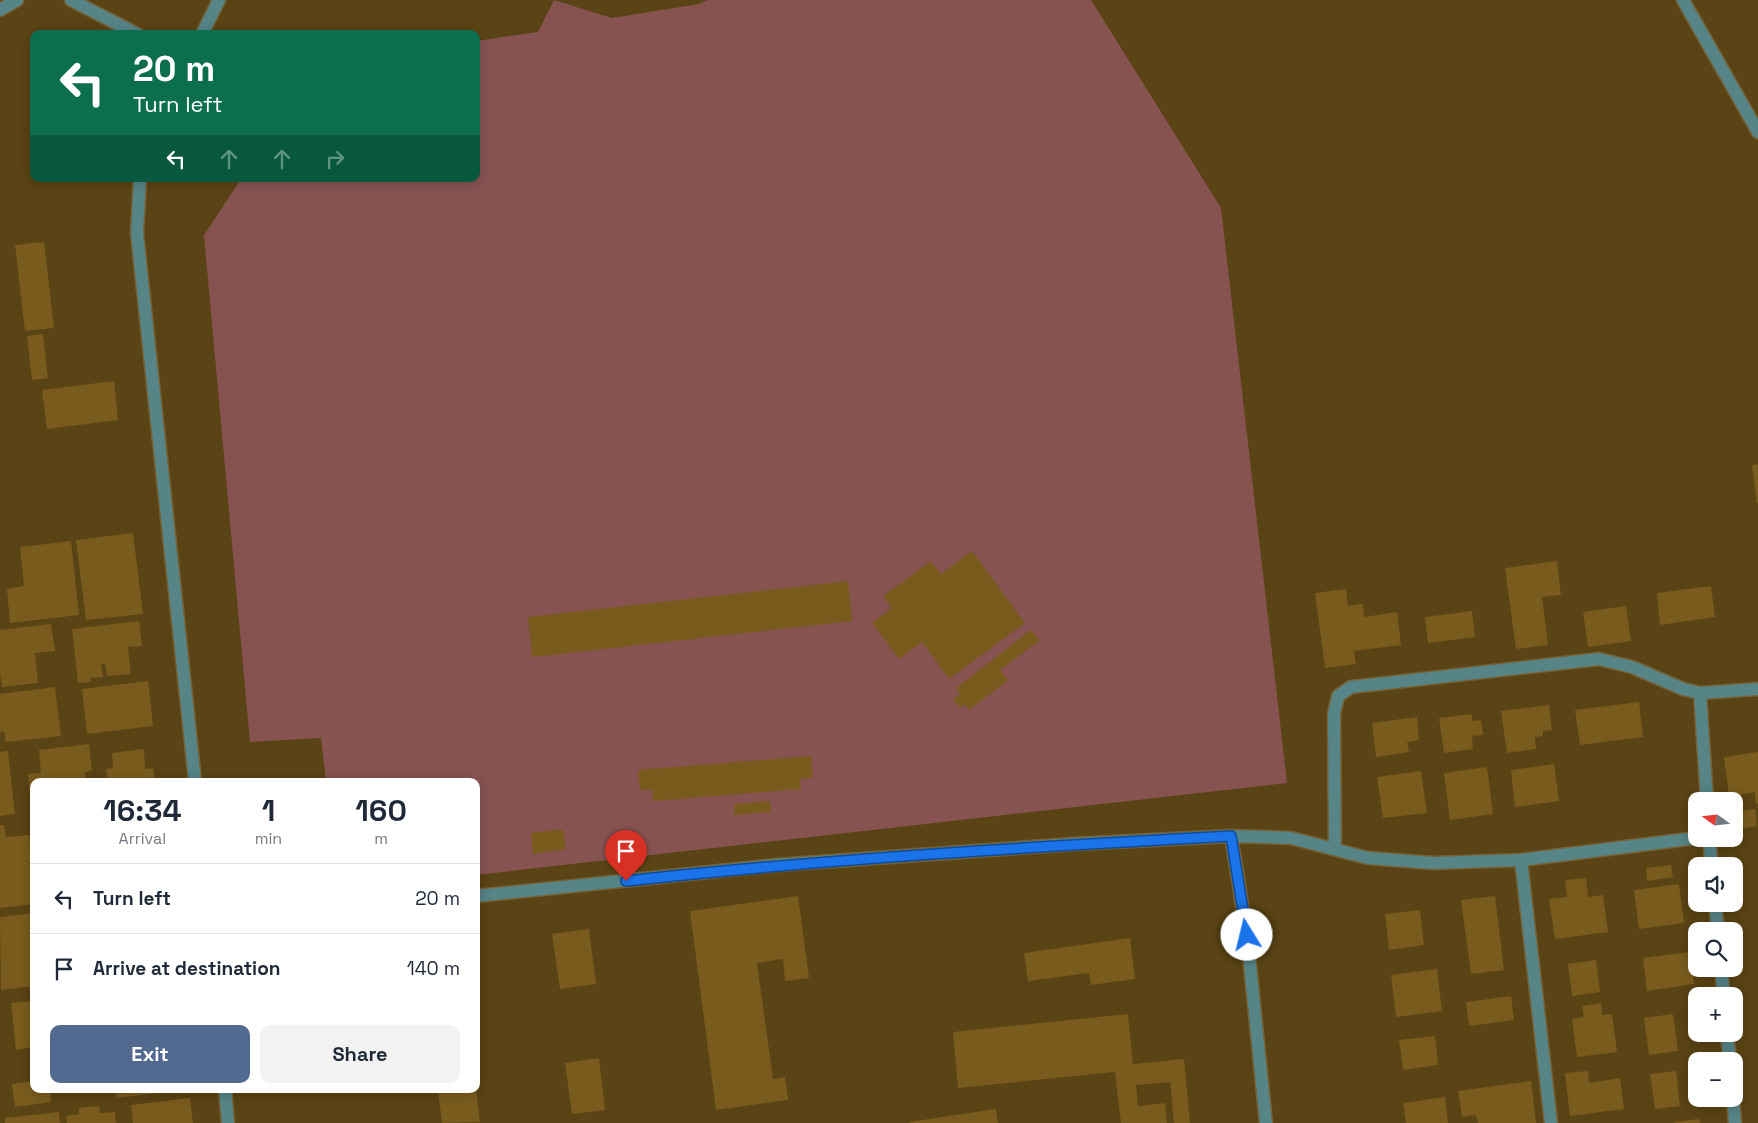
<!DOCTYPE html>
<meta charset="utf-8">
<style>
:root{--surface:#fff;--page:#f2f2f3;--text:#1f2937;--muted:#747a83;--line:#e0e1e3;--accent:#526990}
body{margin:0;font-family:"Space Grotesk",sans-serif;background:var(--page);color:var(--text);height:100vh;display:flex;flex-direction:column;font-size:19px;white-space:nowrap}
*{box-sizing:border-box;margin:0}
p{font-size:16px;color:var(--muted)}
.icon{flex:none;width:28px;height:28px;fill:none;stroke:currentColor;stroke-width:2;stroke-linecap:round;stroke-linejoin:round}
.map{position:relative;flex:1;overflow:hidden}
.details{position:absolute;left:30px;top:778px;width:450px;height:315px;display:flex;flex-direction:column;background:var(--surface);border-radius:10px;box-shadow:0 2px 12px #0003}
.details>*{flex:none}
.hud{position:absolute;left:30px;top:30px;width:450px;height:152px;border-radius:10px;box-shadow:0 2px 12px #0003;background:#0b6e4f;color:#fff;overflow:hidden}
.needle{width:32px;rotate:285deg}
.tools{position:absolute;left:1688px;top:792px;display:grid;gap:10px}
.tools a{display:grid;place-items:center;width:55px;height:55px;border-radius:10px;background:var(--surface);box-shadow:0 2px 12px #0003;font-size:25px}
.pin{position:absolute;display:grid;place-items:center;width:42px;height:42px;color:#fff;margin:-51px -21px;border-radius:50% 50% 50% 0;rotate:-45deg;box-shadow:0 0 5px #0007}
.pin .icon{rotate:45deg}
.me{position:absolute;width:55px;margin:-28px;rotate:351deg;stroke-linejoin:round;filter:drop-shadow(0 0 4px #0008)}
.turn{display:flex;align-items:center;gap:18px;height:105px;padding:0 20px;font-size:22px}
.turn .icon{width:65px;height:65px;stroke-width:2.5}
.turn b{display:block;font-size:35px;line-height:42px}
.lanes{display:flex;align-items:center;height:48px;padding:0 20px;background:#0003;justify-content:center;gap:25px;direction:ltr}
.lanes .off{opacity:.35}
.eta{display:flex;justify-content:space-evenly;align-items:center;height:85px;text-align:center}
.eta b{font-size:30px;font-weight:800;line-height:35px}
.button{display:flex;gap:10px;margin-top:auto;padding:10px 20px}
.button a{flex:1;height:58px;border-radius:10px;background:var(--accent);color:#fff;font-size:20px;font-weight:800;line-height:58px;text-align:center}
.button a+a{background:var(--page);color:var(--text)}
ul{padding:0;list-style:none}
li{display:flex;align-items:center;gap:15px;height:70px;padding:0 20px;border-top:1px solid var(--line)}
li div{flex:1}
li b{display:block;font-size:19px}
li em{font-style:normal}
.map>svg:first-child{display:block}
</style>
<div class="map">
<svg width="1758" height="1123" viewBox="0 0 1758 1123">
<rect width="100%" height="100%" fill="#5a4314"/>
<path fill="#865351" d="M554,0L612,18L699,4L708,0H1091L1221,208L1287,783L476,875V781H326L321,738L250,742L204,235L241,179H476V41L538,32Z"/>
<path fill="#795b1d" d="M44,242L54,328L25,331L15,245Z
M43,334L48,378L32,380L27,336Z
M114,381L118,420L47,429L42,390Z
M1758,464V503H1757L1752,465Z
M133,533L143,614L86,620L76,540Z
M71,541L79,615L10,623L7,589L24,586L20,547Z
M972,551L1025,623L949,679L922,642L899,659L872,623L892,608L883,596L931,561L941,574Z
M1557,561L1561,595L1542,597L1548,645L1516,649L1505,568Z
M848,581L852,621L532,657L528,617Z
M1711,586L1715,617L1660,625L1657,593Z
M1346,589L1348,606L1363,604L1364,617L1397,612L1401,645L1354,651L1356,664L1325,668L1315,593Z
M1626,606L1631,641L1588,647L1583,612Z
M1472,611L1475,637L1428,643L1425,617Z
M139,621L142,646L128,647L131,674L107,676L105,663L101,664L103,677L90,678L91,682L78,683L72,629Z
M51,624L55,651L35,653L38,683L2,687L0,672V630Z
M1031,630L1040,640L1000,670L1008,680L969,710L965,704L960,708L953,700L960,694L956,688Z
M148,681L153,726L87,734L82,689Z
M55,687L61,736L6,742L4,731L0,732V694Z
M1639,702L1643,737L1580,745L1575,710Z
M1549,705L1552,730L1543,731V736L1535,737L1536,749L1507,753L1501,711Z
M1472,714V721L1481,720L1483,735L1472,736L1473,749L1444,753L1439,718Z
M1417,717L1419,740L1407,742L1409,752L1376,757L1372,723Z
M89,744L92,771L85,772V779L80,780V781H34V793H30L28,774L41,773L39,750Z
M144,749L145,769L153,768L155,781H108L106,769L113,768L112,753Z
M8,751L15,814L0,816V752Z
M1758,752V803L1756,804L1755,792L1729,796L1724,757Z
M811,756L813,778L800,779L801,789L653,801L652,789L640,790L638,770Z
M1554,764L1559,801L1515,807L1511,770Z
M1487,767L1493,814L1450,820L1444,773Z
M1421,771L1427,813L1383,818L1377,777Z
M770,801L771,812L734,815V804Z
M1755,809L1757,826L1741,829L1742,839L1734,840V812Z
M0,825H4L6,837L29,835L32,862H34V904L0,908Z
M563,829L566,849L533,854L531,833Z
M1671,865L1673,877L1647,881L1646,868Z
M1586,878L1588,897L1603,895L1608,932L1555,939L1549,899L1567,897L1565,880Z
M1679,884L1684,923L1639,929L1634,890Z
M798,896L809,978L785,981L783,959L757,963L773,1079L785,1077L788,1100L716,1110L690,911Z
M1495,896L1504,970L1471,974L1461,900Z
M1420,910L1424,945L1389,950L1385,914Z
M34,913V986L1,990L0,917Z
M589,929L596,984L560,989L552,934Z
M1130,938L1135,979L1091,985L1089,973L1028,981L1024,953Z
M1690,952L1694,984L1647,991L1643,958Z
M1596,960L1600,992L1572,996L1568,964Z
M1437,969L1442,1011L1396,1017L1391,975Z
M1511,996L1514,1020L1469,1026L1466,1002Z
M34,1001V1047L16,1050L11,1003Z
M1601,1003L1602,1015L1612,1014L1617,1052L1577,1057L1572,1019L1584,1017L1582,1006Z
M1128,1014L1133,1064L1184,1059L1190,1123H1174L1170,1082L1136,1085L1138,1106L1165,1103L1167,1123H1121L1115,1072L958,1088L953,1032Z
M1673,1014L1678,1051L1649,1055L1644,1018Z
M1435,1036L1438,1065L1403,1070L1399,1040Z
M599,1058L605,1110L572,1114L565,1063Z
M1588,1071L1589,1083L1620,1078L1624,1109L1570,1116L1565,1073Z
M1676,1071L1680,1106L1655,1109L1650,1074Z
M34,1081V1089H50L51,1102L15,1107L12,1084Z
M1531,1081L1536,1123H1478L1476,1115L1462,1117L1458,1091Z
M116,1089H167V1092L117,1098Z
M438,1089H476L480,1122L442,1123Z
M1445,1097L1448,1123H1406L1403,1103Z
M190,1098L193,1123H133L131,1105Z
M99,1106L100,1113L115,1112L116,1123H67L66,1116L79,1114V1108Z
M996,1109L998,1123H909V1122Z
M59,1112L60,1123H5V1118Z
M1699,1119L1700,1123H1675V1122Z"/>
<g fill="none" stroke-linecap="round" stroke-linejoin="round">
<g stroke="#756034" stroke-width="15">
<path id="minor" d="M71,0L137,34
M1683,0L1758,132
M0,10L17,0
M202,34L219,0
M140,179L137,233L195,781
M1700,693L1707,801
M1231,836L1291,838L1368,858L1433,863L1521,860L1696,838
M1709,839L1712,866
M1335,849L1334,714L1338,696L1351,687L1599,659L1632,667L1683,689L1700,693L1758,689
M1521,860L1551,1123
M476,896L776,865L1074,844L1231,836L1247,935L1266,1123
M1715,904L1718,931
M1721,969L1724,996
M1727,1034L1730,1061
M225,1089L228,1123
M1733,1099L1735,1123"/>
</g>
<use href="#minor" stroke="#568487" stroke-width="12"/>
</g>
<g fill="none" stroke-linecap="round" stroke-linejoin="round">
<g stroke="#114b97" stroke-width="12">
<path id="route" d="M626,881C827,859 1029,847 1231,836L1247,935"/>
</g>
<use href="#route" stroke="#1a73e8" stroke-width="9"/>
</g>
</svg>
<div class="tools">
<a><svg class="needle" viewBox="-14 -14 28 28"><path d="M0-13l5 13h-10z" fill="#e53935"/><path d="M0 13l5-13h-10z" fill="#747a83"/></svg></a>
<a><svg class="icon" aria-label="sound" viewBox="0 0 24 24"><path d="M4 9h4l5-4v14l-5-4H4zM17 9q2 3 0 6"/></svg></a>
<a><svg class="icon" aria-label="search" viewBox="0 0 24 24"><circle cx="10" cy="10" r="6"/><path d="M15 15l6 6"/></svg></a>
<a>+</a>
<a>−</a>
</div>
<div class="pin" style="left:626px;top:881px;background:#d93025"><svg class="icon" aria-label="arrive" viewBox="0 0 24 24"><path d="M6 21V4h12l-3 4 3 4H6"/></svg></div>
<svg class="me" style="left:1247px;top:935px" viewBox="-20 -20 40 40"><circle r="19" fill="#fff"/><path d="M0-13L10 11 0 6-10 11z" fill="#1a73e8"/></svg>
<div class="hud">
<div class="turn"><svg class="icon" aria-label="left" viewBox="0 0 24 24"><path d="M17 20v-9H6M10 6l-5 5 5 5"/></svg><div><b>20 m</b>Turn left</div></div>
<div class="lanes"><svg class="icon" aria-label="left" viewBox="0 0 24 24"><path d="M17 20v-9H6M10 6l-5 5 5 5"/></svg><svg class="icon off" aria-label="ahead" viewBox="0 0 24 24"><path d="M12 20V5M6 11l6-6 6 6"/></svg><svg class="icon off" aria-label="ahead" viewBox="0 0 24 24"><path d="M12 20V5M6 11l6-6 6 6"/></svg><svg class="icon off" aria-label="right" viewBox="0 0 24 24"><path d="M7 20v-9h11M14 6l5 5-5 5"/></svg></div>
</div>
<section class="details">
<div class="eta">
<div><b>16:34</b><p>Arrival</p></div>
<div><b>1</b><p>min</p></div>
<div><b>160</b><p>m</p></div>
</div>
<ul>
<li><svg class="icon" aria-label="left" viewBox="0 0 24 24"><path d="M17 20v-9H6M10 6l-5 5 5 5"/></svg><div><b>Turn left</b></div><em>20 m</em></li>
<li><svg class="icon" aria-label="arrive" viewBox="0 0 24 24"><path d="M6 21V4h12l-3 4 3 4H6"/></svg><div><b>Arrive at destination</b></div><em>140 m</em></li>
</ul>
<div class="button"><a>Exit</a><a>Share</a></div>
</section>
</div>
